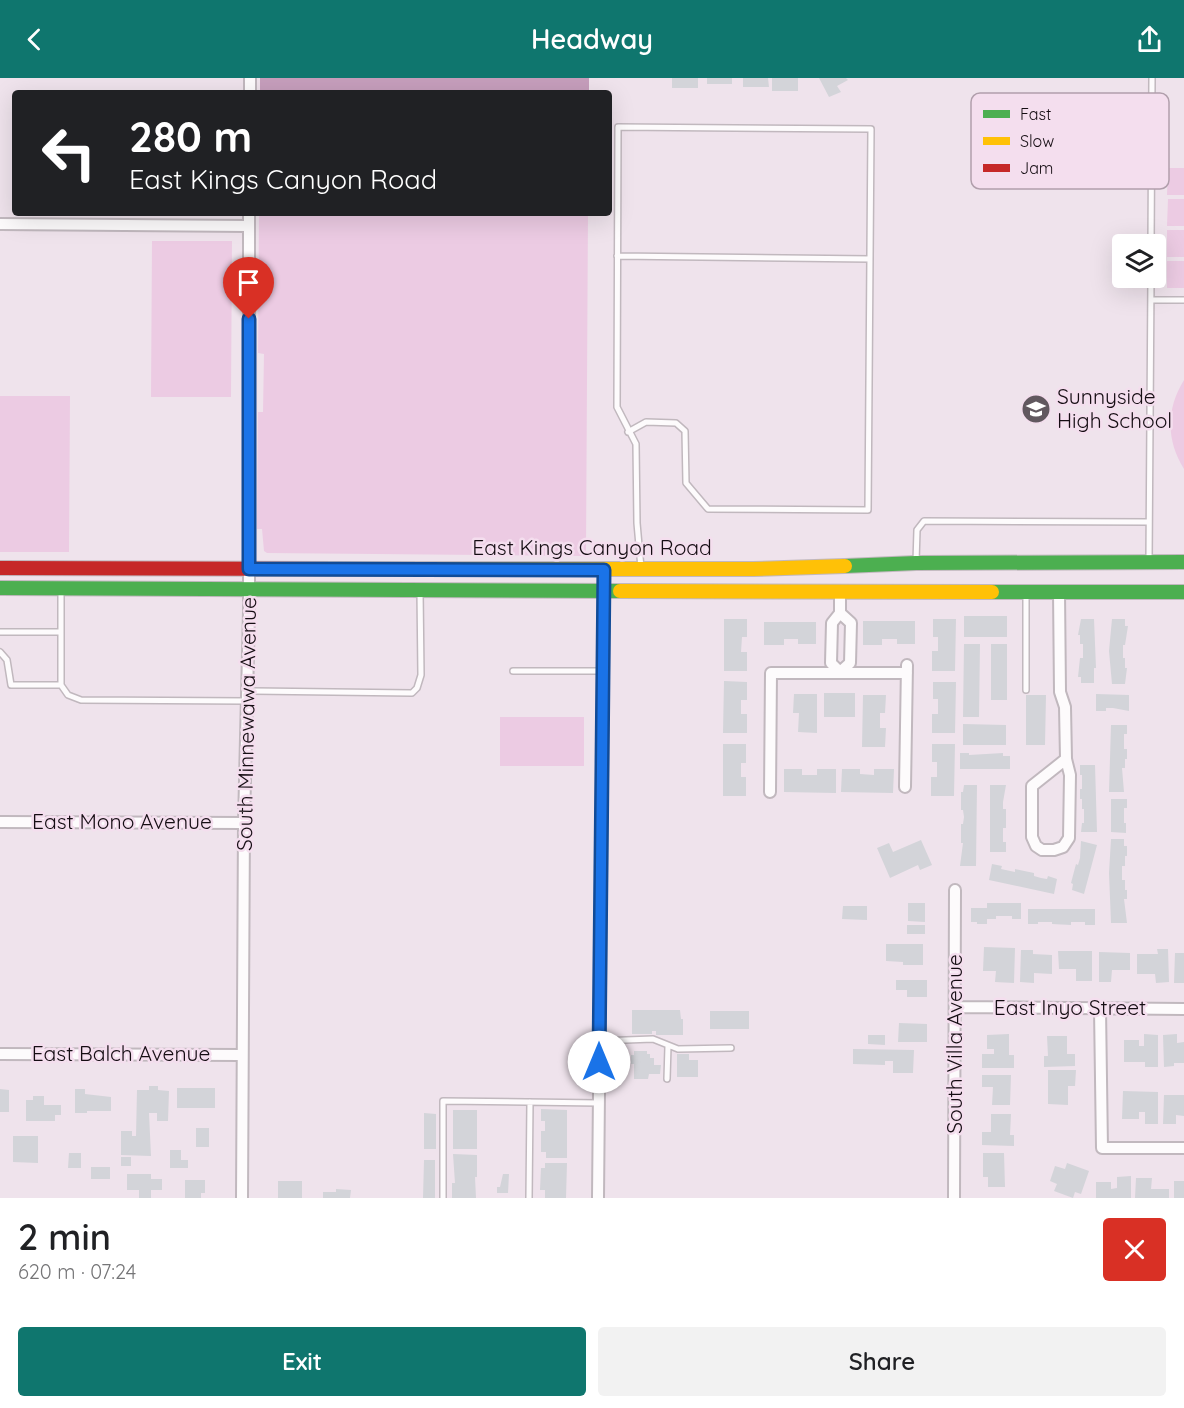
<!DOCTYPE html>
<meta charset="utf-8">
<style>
:root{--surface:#fff;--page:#f2f2f2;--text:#202124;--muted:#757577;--accent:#0f766e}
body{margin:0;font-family:Quicksand,sans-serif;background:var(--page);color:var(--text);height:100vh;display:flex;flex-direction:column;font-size:22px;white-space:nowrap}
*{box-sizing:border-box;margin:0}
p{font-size:20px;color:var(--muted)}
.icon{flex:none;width:33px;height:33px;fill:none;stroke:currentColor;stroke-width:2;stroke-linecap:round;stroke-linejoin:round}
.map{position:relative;height:1120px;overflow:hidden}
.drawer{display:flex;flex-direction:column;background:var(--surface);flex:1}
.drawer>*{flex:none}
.hud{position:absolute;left:12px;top:12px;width:600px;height:126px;border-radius:6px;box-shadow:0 6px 24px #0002;background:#202124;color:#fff;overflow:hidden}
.controls{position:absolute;left:1112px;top:156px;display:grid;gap:12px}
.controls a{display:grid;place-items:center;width:54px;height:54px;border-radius:6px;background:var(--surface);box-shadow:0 6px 24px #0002;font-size:30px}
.pin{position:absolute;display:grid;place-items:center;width:51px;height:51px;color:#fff;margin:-62px -26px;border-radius:50% 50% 50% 0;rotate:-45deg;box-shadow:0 0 6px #0007}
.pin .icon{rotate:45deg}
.me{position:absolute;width:66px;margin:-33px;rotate:0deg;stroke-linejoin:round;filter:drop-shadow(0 0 4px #0008)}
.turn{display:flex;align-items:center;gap:21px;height:126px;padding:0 18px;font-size:27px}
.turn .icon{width:78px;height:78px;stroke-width:2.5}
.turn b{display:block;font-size:42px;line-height:51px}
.round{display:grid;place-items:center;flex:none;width:63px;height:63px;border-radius:6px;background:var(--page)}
.head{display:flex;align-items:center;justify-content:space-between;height:102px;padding:0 18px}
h1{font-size:36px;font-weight:600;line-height:45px}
.cta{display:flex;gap:12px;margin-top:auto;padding:12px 18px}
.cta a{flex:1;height:69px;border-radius:6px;background:var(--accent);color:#fff;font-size:24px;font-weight:600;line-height:69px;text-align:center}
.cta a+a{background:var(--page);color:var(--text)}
header{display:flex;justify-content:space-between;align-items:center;height:78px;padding:0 18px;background:var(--accent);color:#fff;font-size:27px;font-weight:600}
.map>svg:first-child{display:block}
</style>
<header><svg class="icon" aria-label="back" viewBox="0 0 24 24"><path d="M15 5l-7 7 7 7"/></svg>Headway<svg class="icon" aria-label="share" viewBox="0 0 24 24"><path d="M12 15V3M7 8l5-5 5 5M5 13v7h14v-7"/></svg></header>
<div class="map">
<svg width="1184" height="1120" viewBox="0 0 1184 1120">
<rect width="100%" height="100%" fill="#efe3ec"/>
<path fill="#eccbe3" d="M1168,90H1184V117H1167Z
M1168,121H1184V148H1167Z
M259,135H588L586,473L582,478L267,475L264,473L262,451H257L258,334H263L264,276L258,275Z
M1167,152H1184V179H1167Z
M152,163H232L231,319H151Z
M1167,183H1184V210H1167Z
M1184,302V391C1166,362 1166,331 1184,302Z
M0,318H70L69,474H0Z
M500,639H584V688H500Z"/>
<path fill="#c69ebc" d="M260,0H589V15H260Z"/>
<path fill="#d3d4d9" d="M672,0H698V10H672Z
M707,0H732V6H707Z
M743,0H768L769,9H743Z
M772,0H798V13H772Z
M819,0H846L848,2L837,8L841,14L829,19Z
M964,538H1007V559H964Z
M724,541H747V559H742L741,574H747V593H724Z
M933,541H956L955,593H932V573H938V559H933Z
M1081,541H1094L1096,590H1094V605H1081V599H1078L1080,580H1083V566H1080V557H1078Z
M1112,541H1125V548H1128L1125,567H1123V580H1125V590H1127L1125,606H1112L1109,573Z
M863,543H915V566H897V561H882V567H863Z
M764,544H816V566H798V561H784V567H764Z
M964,566H980L979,639H963Z
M991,566H1007V622H991Z
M724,603L747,604V622H741V636H747V655H723Z
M933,604H956L955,655H932V636H938V621H933Z
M824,615H855V639H824Z
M794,616H817V655L798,654L799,635H793Z
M1096,616L1129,617V633L1113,630H1106V633H1096Z
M863,617H886L885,635H880V650H886L885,669H862Z
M1026,617H1046L1045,667H1026Z
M963,646L1006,647V667H963Z
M1111,647H1127V656H1124V671H1127V681H1125V690H1122L1124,714H1109Z
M723,666H746V685H741V699H746V718H723Z
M932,666H955L954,718H931V699H937V684H932Z
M960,675H969V677L1003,675V678H1010V691H960Z
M1080,687H1095L1097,754H1081L1082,745H1084V731H1082V721H1080V711H1082V697H1080Z
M784,691H802V697H817V691H836V715L784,714Z
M842,691H860V696L874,697V691H894L893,715L841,714Z
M964,707H977L976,788H960L963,765H961V746H963L964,739L963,732H961V714H963Z
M990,707H1006L1003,724V731H1006V750H1003V764H1006V774H990Z
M1111,721H1127V730H1124V745H1126V755L1111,754Z
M1111,761H1124V768H1127V778H1125V788H1122V802H1125V812H1127V821H1124L1127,845H1111L1109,795Z
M921,762L932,787L920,792L918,787L890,800L877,770L889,765L893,774Z
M1081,763L1097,767L1084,816L1072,812L1073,806L1071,805L1076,786L1078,787L1080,780Z
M992,786L1002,788L1001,791L1015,794V791L1034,795V798L1041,800L1047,801L1048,798L1057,801L1054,816L989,802Z
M908,825H925V844L908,843Z
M987,825H1021V841H1012V838H996V841H987V846H977V844H971V830H987Z
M843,828H867V842L842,841Z
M1028,831H1095V847H1085V844H1071V847L1052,846V844H1038V846H1028Z
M907,847H925V856H907Z
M886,866H923V887H903V884L886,883Z
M984,869L1015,870L1014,905L995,904L996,893H983Z
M1157,871H1168L1169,904L1156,905L1155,896H1137V876H1158Z
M1021,872H1033V876L1052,877V896L1034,895V905L1020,904Z
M1058,873H1092V903H1076V891H1059Z
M1099,874L1130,875V892H1112L1111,904H1099Z
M1175,875H1184V905H1174Z
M896,902H927V919H907V912H896Z
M632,932H680L681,941H683V957H656V953H652V956H632Z
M710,933H749V951H710Z
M899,945L927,946V964H898Z
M1009,956V977H1014V990H982V976H994V971H987V957Z
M1144,956L1158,957V989H1145V984H1124V962H1139V968H1144Z
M1177,956V965L1184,964V985H1174V988L1164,989L1163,957Z
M868,957H885V967L868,966Z
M1047,958H1067V976H1075V988L1044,989V978H1048Z
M853,971L914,972L913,995H893V983H885V987L853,986Z
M634,973H647V976H650V980H654V987H661L660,996H649L648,1001H634V986H631V977H634Z
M677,976H689V982H698V999H677Z
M1048,992H1076L1075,1008H1068V1027L1048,1026Z
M982,997H1011L1010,1027H992L993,1009H982Z
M149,1008H158V1012L169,1013L168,1043H157V1035H149L151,1078L121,1077V1053H132V1058H136L137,1012H149Z
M177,1010H215V1030H177Z
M0,1011L9,1012V1034H0Z
M75,1011H85V1016L111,1019V1033H87V1035H75Z
M1123,1013L1158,1014V1046H1145V1034H1139V1041H1122Z
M1164,1017H1184V1038L1176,1037V1046H1163Z
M33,1018H44V1027H61V1037H55V1043H26V1022H33Z
M541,1031L567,1032V1080H546V1074H541V1053H545V1043H541Z
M453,1032H477V1071H453Z
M424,1035L436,1036V1071H424Z
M991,1036H1011L1010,1057H1014V1068L982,1067V1054H991Z
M196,1050H209V1069H196Z
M13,1058H38V1085L13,1084Z
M170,1072H181V1082H188V1090H170Z
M69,1075H81V1090H68Z
M983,1075H1004L1005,1109H988V1099H983Z
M453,1076L477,1077V1099H475L476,1120H452V1105H455Z
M121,1079H131V1088H121Z
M424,1082H435V1120H423Z
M545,1085H567L566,1120H545V1112H540L541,1090H545Z
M1067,1085L1089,1093L1081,1116L1075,1114L1073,1120L1054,1113L1057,1106L1050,1103L1055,1088L1065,1091Z
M91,1089H110V1101H91Z
M127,1096H151V1101H162V1112H151V1120H139V1112H127Z
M503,1096H509L508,1115H497V1109H500Z
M1131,1098V1120H1096V1104H1111V1111L1117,1110V1099Z
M1136,1100H1152L1151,1111H1169V1120H1135Z
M185,1102H205V1115H201V1120H185Z
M278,1103H302V1120H278Z
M1174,1103H1184V1120H1174Z
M336,1111L351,1112L350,1120H323V1114H336Z"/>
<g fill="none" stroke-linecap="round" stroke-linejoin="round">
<g stroke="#c1b8be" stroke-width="8">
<path id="lane" d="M1151,166L1152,0
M617,178L870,181
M1151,222H1184
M628,354L646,344L676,345L685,353L686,405L708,431L868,432L871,51L618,49L617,329L636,366L637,445L641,490
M1149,483L1151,200
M916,484L917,452L924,443L1149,444
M61,511V607L68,617L81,622L246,623
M1026,516V612
M0,554H61
M0,574L7,582L11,607H61
M513,593H602
M248,613L412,615L417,610L421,597L420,513
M599,963L653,961L678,971L731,970
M667,1001L668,968
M443,1120V1023L599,1025
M529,1120L530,1024"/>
</g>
<g stroke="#c1b8be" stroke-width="14">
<path id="street" d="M250,15V0
M0,146L249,148
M840,513V535L832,545L831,585L840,594L850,585L851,545L840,535
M1059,514L1060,614L1065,629L1066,681L1070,697L1069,760L1063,769L1054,772H1042L1036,768L1032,759V708L1066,681
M905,709L907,587
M770,714L771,595H907
M0,744L244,745
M956,929L1184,931
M1100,931L1102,1070H1184
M0,976L242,977
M242,1120L244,745L249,533V135
M598,1120L604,492
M954,1120L955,812"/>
</g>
<g stroke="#c1b8be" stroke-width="16">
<path id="fast" d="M845,488L916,485L1184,484
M0,510L620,513
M992,514H1184"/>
</g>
<g stroke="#c1b8be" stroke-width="16">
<path id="slow" d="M337,491H753L845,488
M620,513L992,514"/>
</g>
<g stroke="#c1b8be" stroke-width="16">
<path id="jam" d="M0,490L337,491"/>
</g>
<use href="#lane" stroke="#fdfbfc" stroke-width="5"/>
<use href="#street" stroke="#fdfbfc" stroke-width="10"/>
<use href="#fast" stroke="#4caf50" stroke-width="14"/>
<use href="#slow" stroke="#ffc107" stroke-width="14"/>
<use href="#jam" stroke="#c62828" stroke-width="14"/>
</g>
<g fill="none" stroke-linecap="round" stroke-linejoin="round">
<g stroke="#114b97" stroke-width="15">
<path id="route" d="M249,241V491L604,492L599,984"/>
</g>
<use href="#route" stroke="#1a73e8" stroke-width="10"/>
</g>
<defs>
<g id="school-disc" transform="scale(1.5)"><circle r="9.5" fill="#61585f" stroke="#f4deee"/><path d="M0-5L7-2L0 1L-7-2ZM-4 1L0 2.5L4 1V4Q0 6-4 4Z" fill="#fff"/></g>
</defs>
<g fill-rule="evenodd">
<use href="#school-disc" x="1036" y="331"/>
</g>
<g text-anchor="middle" stroke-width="5" stroke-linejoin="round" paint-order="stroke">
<g font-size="21" fill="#150d13" stroke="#f4deee" text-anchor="start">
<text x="1057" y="326">Sunnyside<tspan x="1057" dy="24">High School</tspan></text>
</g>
<g font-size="21" fill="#150d13" stroke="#f4deee">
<text x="592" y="477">East Kings Canyon Road</text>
<text transform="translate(247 646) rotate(-89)" y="7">South Minnewawa Avenue</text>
<text x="122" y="751">East Mono Avenue</text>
<text x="1070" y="937">East Inyo Street</text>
<text transform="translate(955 966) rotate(-90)" y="7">South Villa Avenue</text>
<text x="121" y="983">East Balch Avenue</text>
</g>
</g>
<rect x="971" y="15" width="198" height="96" rx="9" fill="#f4deee" stroke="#b19fac" stroke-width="1.5"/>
<rect x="983" y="32" width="27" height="8" fill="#4caf50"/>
<rect x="983" y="59" width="27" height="8" fill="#ffc107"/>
<rect x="983" y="86" width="27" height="8" fill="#c62828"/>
<g font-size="16" fill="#150d13">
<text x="1020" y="42">Fast</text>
<text x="1020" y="69">Slow</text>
<text x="1020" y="96">Jam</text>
</g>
</svg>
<div class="controls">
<a><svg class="icon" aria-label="layers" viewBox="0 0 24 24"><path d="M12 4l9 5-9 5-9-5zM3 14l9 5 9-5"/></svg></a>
</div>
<div class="pin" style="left:249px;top:241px;background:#d93025"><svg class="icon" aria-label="arrive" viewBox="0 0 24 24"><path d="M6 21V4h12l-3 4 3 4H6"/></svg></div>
<svg class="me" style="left:599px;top:984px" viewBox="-20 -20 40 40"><circle r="19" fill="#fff"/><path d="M0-13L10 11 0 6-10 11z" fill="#1a73e8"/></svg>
<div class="hud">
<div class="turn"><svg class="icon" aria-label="left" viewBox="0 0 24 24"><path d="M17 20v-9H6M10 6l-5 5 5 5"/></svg><div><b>280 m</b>East Kings Canyon Road</div></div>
</div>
</div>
<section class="drawer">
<div class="head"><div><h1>2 min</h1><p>620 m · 07:24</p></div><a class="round" style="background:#d93025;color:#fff"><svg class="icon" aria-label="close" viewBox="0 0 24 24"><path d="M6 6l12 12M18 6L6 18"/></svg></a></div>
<div class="cta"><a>Exit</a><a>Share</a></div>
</section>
